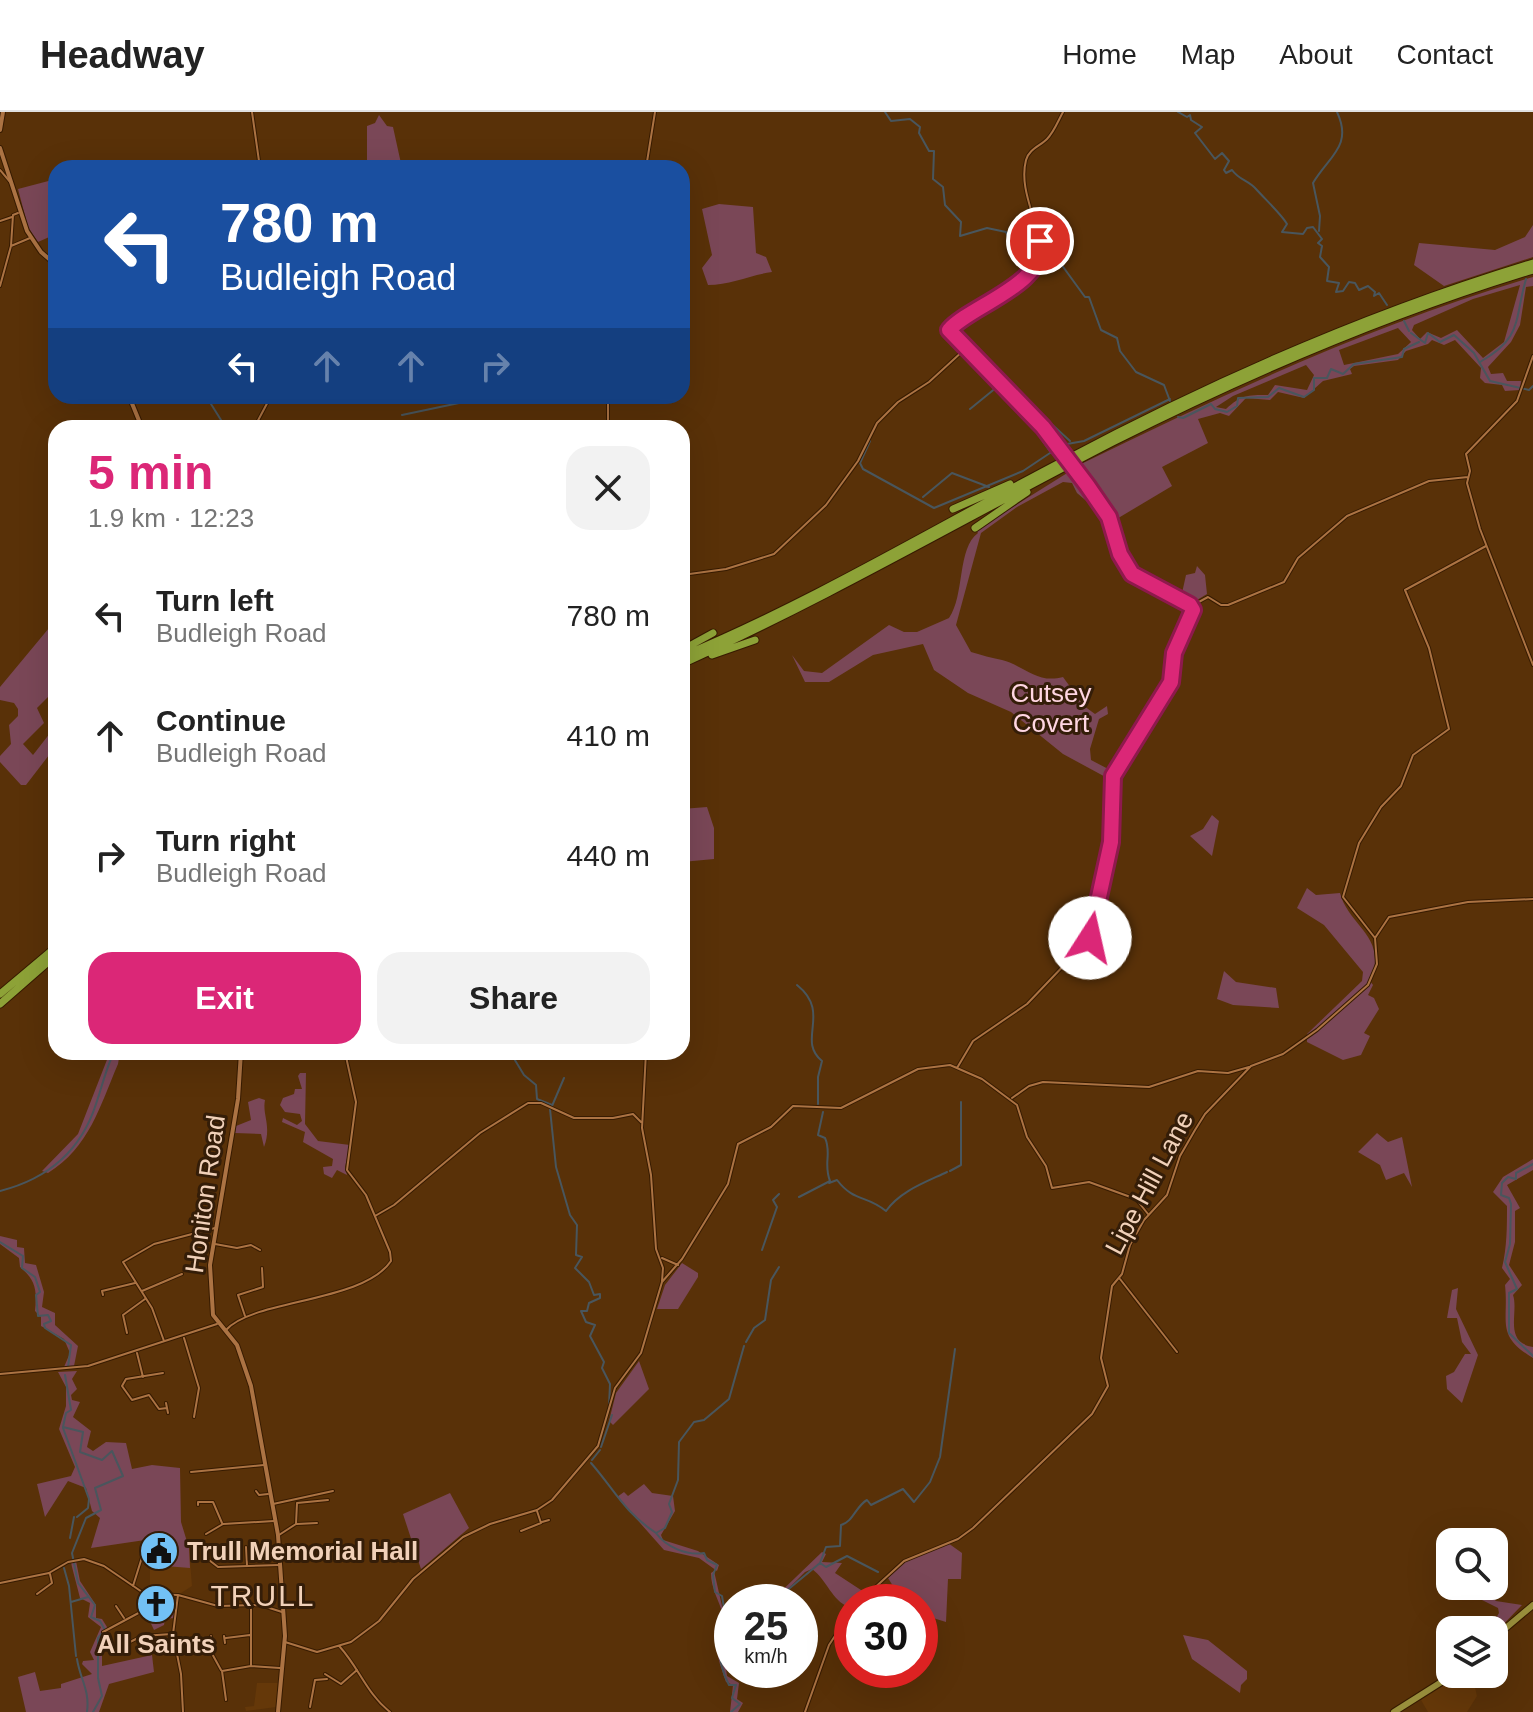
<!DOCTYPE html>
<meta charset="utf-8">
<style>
:root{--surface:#fff;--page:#f2f2f2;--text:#222;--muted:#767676;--line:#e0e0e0;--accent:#db2777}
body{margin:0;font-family:Helvetica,sans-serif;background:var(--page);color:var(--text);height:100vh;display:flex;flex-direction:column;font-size:30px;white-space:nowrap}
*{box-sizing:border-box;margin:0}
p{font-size:26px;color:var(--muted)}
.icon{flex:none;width:44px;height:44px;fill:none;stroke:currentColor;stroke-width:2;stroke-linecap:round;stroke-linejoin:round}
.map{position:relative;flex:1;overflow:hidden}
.drawer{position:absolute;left:48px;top:308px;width:642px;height:640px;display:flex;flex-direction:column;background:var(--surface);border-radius:24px;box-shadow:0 8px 32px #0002}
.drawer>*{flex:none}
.guide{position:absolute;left:48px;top:48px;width:642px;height:244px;border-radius:24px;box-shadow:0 8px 32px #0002;background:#1a4fa0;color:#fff;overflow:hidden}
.tools{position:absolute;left:1436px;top:1416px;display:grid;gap:16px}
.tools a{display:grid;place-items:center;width:72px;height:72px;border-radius:16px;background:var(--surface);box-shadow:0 8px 32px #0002;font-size:40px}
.speed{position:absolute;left:714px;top:1472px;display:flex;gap:16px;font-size:40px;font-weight:700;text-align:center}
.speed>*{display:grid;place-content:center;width:104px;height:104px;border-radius:50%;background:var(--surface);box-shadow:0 8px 32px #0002;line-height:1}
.speed small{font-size:20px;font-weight:400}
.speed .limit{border:12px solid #d22;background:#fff;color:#111}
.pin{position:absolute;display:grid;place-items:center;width:68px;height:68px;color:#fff;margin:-34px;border:4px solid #fff;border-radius:50%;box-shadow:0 2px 8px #0007}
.me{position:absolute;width:88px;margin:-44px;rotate:10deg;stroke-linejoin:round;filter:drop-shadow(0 0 6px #0008)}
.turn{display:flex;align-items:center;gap:28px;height:168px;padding:0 40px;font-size:36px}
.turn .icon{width:104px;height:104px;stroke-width:2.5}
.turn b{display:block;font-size:56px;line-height:68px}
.lanes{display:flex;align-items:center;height:76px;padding:0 40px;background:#0003;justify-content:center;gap:40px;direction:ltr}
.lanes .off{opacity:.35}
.round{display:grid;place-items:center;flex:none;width:84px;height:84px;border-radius:24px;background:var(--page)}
.overview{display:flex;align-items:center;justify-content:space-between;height:136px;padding:0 40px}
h1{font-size:48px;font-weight:600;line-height:60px;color:var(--accent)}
.action{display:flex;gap:16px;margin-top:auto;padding:16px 40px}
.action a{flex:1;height:92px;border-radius:24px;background:var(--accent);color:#fff;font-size:32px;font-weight:600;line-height:92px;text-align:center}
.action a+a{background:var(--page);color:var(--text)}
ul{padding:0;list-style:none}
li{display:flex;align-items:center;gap:24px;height:120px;padding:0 40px}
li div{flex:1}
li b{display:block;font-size:30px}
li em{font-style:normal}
header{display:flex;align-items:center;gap:48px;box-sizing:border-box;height:112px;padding:0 40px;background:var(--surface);border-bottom:2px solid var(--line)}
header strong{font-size:38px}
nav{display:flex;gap:44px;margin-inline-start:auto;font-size:28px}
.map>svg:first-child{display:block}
</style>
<header>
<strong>Headway</strong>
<nav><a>Home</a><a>Map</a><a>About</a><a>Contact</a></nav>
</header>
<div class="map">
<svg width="1533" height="1600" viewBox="0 0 1533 1600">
<rect width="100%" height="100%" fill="#593108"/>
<path fill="#653809" d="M150,1429L189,1436L192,1474L181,1481H170L167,1477L155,1481L150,1478Z
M1461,1562H1472L1477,1584L1467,1600H1428L1421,1588Z
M257,1571H278L276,1595L246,1599L245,1595L254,1594Z"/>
<path fill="#7a4757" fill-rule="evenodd" d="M379,3L387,14L393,15L402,56H367V14L375,11Z
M56,67V122L38,130L28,115L18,77Z
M719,92L753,95L756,141L766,145L772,160C750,163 730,173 708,173L702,156L712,143L702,97Z
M1533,113V145L1444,174L1414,153L1419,131L1495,138L1525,125Z
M1533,165V174L1526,175L1520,213L1511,230L1488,255L1491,262L1503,261L1507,269H1521L1520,278L1505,279L1502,273L1485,271L1480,266L1481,256L1455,228L1444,233L1432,228L1428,232L1406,239L1398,248L1354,254L1350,257L1352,262L1323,269L1304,286L1278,280L1270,288L1246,286L1229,304L1220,301L1198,307L1208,331L1162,355L1172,374L1115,408L1077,354C1225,281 1375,212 1533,165ZM1520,173L1504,230L1483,246L1457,218L1441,226L1427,220L1420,227L1412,218L1414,213L1473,187ZM1398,216L1411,230L1398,242L1344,253L1339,238ZM1306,253L1314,263L1307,278L1275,273L1268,283C1247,283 1241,283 1226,297L1216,295L1233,284Z
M1072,358L1104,404L1077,381L1072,371L1063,370L1017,395L981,421L956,513L971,540C982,543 991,546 1002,548C1025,554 1037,572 1063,565L1084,594L1095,602L1107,594L1108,602L1099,607L1090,637L1091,648L1112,659L1111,668L1063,642L1011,600L968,581L934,558L923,532L873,543L829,570H805L792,543L804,559L822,561L889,513L904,520H917L949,506C965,483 957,436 978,421L976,418Z
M1197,454L1205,463L1207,482L1192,491L1170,483L1182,481L1186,463L1195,461Z
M54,510L56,577L37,596L44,611L23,632L33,643L54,616L56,634L26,673H21L0,650V644L11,632L9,613L18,604V597L14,591L0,588V575Z
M707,695L714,716V747L682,750V697Z
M1212,703L1219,709L1212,744L1190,724L1203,717Z
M1307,776L1316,783L1340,781C1349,815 1389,825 1370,869L1373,873L1368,883L1374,886L1379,897L1364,921L1370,924L1361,943L1343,948L1307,930V922L1362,869L1363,860L1324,813L1297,796Z
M1224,859L1236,870L1276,876L1279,896L1233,893L1217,887Z
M110,940H120L118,952C100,994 89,1036 48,1061L42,1059L78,1022Z
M300,961H306L305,1012L318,1029L350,1033L345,1055L347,1063L337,1058L332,1066L324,1062L323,1055L332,1054L333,1047L303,1030L305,1020L282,1010L283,1006L297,1013L302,1009L300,1002L285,1000L280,993L283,986L294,982L295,977H302L298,964Z
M259,986L265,988C262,1003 272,1014 264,1035L261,1022L235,1021L236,1014L251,1008L248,990Z
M1377,1021L1388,1030L1402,1025L1412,1075L1404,1061L1386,1068L1380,1053L1358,1040Z
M1533,1047V1058L1507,1073L1520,1096L1515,1099V1130L1509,1153L1522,1173L1513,1183C1519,1200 1503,1230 1533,1235V1246C1495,1223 1509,1210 1505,1173L1510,1167L1502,1156C1507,1135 1507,1115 1507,1094L1493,1080L1503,1065Z
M0,1124L17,1128V1135L24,1136L25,1151L36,1153L44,1180L42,1195L55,1201V1213L78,1234L74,1254L64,1255L70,1241L64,1227L41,1214V1205L35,1199C37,1177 36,1169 20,1155L19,1146L0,1132Z
M682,1151L698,1161V1165L678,1197H657L665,1173Z
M1458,1176L1456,1197L1478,1243L1462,1291L1447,1277L1446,1264L1454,1260L1465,1242H1471L1462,1230L1457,1206H1447L1452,1178Z
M639,1249L649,1277L613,1313L609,1309L616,1281Z
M77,1259L72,1267L77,1277L71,1283L72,1288L80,1290L73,1305L91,1319L87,1335L93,1339L106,1330L126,1331L132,1357L152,1353L180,1356L181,1410L189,1436L190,1456L165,1454V1432L145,1428L91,1436L100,1406L92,1399L86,1376L68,1369L45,1405L37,1372L71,1364L75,1355L59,1317L66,1294V1275L58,1260Z
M644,1372L652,1381L673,1384L675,1399L661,1423L663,1428L698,1439L719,1453L717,1459L699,1446L664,1438L617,1385L624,1380L628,1384Z
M450,1381L469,1416L421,1457L403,1402Z
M948,1431L962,1441L961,1467H948L946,1510L920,1502V1490H903L888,1466L906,1449Z
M822,1440L826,1442L822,1450L842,1451L835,1461L864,1480L849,1495C832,1489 827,1468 812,1457L805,1460L776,1489L770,1490Z
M76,1449L80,1469L96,1493V1506L102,1507L107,1515L102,1529V1554L152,1543L154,1560L109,1572L99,1600H26L18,1565L35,1560L40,1579L61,1576V1572L92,1562L82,1552L83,1549L94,1548L90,1540L101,1515L88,1505L90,1491L80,1486L72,1455L71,1450Z
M714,1459L722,1494L732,1506L727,1522L729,1529L723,1534L727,1564L739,1571L737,1587L743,1591L738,1600H730L733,1573L726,1570C723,1560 715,1543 718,1532C721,1522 726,1515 723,1503C719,1488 711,1477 711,1461Z
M1461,1474H1478L1496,1489L1522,1493L1494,1522V1518H1489L1499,1501L1498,1496L1460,1477Z
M172,1484L176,1488L174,1506L165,1507L164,1513L154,1518L145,1499L151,1487Z
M1183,1523L1208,1528L1247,1559V1567L1241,1573L1240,1581L1192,1547Z"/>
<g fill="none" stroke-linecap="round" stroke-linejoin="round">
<path stroke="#49565d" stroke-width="2" d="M885,0L891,9L910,7L920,15L919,21L929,39H934L933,67L943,75L945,93L961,110L960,124L987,116L1006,120L1008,125L1016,126L1019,134L1026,130L1038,140
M1178,0L1187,5L1190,3L1191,8L1202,15L1195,21L1215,47L1222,41L1229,49L1224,58L1226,61L1232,58C1239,68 1248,68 1256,77C1265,87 1282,103 1287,112L1282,120L1303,122L1307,116L1313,115L1322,127L1318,131L1322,134L1320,145L1329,155L1327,169L1339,171L1336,180L1343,179L1349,170L1355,171L1359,178L1368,174L1375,180L1374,184L1379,181L1387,193
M1319,119L1320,104L1313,71C1329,44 1353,34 1337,0
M1042,141L1061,152L1085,185H1089L1101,218L1117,226L1120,239L1136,260L1164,273L1170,289
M1404,209L1409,219
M1411,221L1425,231L1428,221L1440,230L1454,223L1474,241L1490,269L1529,278L1533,274
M1480,250C1523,226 1514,208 1526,167
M206,284L226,316
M1033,295L1070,329
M970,297L997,275L1027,306L1051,341
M402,303L459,291L470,284
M1178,305L1183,306L1211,292L1215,297L1227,300L1237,294L1238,286L1268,285L1279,276L1304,285L1314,278V266H1327L1331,257L1343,262L1354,252L1402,245L1404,237L1419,230
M404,309L406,316
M870,329L860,351L863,357L934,396L1023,359L1053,339
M1067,332L1084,329L1170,287
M923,385L952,361L989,375
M797,873C832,901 796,928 822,949L818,965V992
M510,940L524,963L536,973L537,987L552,993
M552,994L564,966
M550,997L556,1055L570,1103L577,1113L576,1143L582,1145L575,1156L589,1170L594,1183L600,1182V1186L589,1191L587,1199H581L586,1210L595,1213L590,1224L604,1250L602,1256L610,1272L609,1294
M1533,1052L1516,1061V1067L1508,1065L1502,1071L1501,1083L1509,1086L1511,1092L1510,1132L1505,1150L1517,1177L1509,1181V1221L1533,1244
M950,1059L961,1053V990
M829,1071L837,1068C855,1091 865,1082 886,1099C900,1079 926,1070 947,1060
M0,1079C47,1067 81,1039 96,992C102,975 106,956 114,940
M799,1085L830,1069C823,1052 832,1041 825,1026L818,1023L823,1000
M0,1130L23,1144L22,1156L35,1165L40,1180L36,1183L38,1204L48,1203L51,1209L44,1212L45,1216L71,1233L68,1255
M762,1138L777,1095L773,1088L779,1082
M746,1230L754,1216L765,1208L771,1168L779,1155
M65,1263L71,1298L66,1301L63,1315L83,1320L80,1340L102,1348L112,1339L123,1364L95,1376L101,1398L86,1406L72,1441L78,1471L95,1493L91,1505L100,1509L105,1518L98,1526V1566L102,1584L93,1600
M63,1316L89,1387L88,1396L77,1405
M601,1335L612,1303
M592,1348L600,1338
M591,1351C614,1377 623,1399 656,1421
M70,1426L74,1405
M820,1451L826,1435L840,1434L841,1413C853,1410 856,1394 867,1388L871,1393L903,1377L914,1390L930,1370L940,1345L955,1237
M64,1456L69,1474L76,1544
M71,1490L88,1485
M773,1490L820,1451L826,1455L847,1444L878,1460
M77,1547C80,1567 90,1578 87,1600
M731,1600L740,1592L732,1586L736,1573H729C722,1560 719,1545 719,1530L726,1529L728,1518L722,1484L715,1480L713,1463L717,1453L707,1448L704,1441C687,1444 666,1435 656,1421L665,1416L672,1400L669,1392L678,1368L679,1330L694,1310L704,1308L729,1287L744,1234"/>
<g stroke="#371b01" stroke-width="4">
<path id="minor" d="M252,0L260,56
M646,56L655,0
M0,58L11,71
M0,109L12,105
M11,134L30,126
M0,174L11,134L13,103L18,101
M1533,244L1517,289L1466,342L1470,359L1467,371L1480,417L1533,553
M608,284V316
M254,316L271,284
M1058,335L1025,296L949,218C971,192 1013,185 1033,156C1053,126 1016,87 1026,48C1029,37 1040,34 1047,27C1054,20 1058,9 1063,0
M1080,364L1109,405L1120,442L1132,462L1179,489L1196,491
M682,463L726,457L774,442L826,393L858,349L877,311L898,290L929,270L964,238
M1375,826L1343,785L1359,731L1381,695L1401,674L1413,643L1449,617L1429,536L1405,478L1486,434
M646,940L642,1016L651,1063L656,1137L663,1156L662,1169
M957,956L973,929L1027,892L1090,826L1111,730L1113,664L1171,570L1174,541L1193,498L1197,491L1208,485L1221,493H1228L1284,470L1298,446L1347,404L1429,369L1468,365
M1012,986L1029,974L1043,970L1149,975L1198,959L1228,961L1249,955
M375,1104L394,1093L480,1021L528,991H541L574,1006H613L633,1002L641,1010
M215,1132L237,1136L251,1133L260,1138
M662,1146L678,1153
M1120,1167L1177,1240
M142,1179L182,1162
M103,1183L102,1179L135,1171
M245,1204L238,1183L263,1175L262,1156
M226,1218C253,1187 363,1191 391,1149L390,1140L366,1083L347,1058L356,990L345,940
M127,1221L123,1203L145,1187
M184,1226L199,1276L194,1305
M164,1229L152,1196L123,1150L154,1132L215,1116
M137,1241L143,1265
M163,1261L126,1267L122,1274L132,1288L149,1283L159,1297L167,1296
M0,1262L88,1254L217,1212
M166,1291L168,1301
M191,1360L264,1353
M256,1379L259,1383L268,1382
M273,1392L333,1379
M198,1393V1390H213L222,1411
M542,1410L549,1408
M297,1412L317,1411
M521,1419L541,1411L537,1399
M206,1422L223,1412L274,1409
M279,1423L296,1412L297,1391L328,1388
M246,1435L247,1454
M209,1448L218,1455L280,1453
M0,1471L49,1461L68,1450L84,1447L104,1454L145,1482L178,1483L218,1494L260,1493L282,1500
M133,1474L143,1442
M37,1482L52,1471L50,1462
M178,1483L173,1522L181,1562L183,1600
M859,1490L904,1449L958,1427L973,1416L1092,1302L1108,1274L1101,1246L1112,1174L1122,1162L1130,1133L1144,1108L1167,1083L1180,1044L1195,1018L1205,1002L1251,954L1283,942L1317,918L1368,873L1377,852L1375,826L1389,805L1468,790L1533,787
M251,1492V1553
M116,1494L124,1506
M103,1520L146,1497L151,1484
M211,1524L210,1538L221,1558
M224,1524L225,1531
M226,1526L250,1523
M285,1530L317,1540L351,1530L379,1509L413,1467L463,1425L490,1412L537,1398L552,1388L598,1334L615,1276L641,1241L662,1170L682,1147L728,1072L738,1032L771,1015L793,994L841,996L918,957L950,953L982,967L1017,993L1027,1025L1046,1054L1052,1076L1089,1070L1136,1087L1148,1102
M124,1533L142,1524L172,1522
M340,1535C359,1556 367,1582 390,1600
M325,1562L341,1572L357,1558
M226,1588L222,1559L251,1554L280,1556
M310,1595L315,1568L327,1567
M805,1600L829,1533L852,1498"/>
</g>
<g stroke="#371b01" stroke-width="6">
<path id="tertiary" d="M0,18L3,0
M0,36L27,119L41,140L56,153
M129,284L142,316
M241,940L238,987L210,1153L213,1203L237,1233L251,1274L278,1423L285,1524L278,1600"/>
</g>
<g stroke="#371b01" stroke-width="8">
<path id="primary" d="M1494,1526L1533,1493
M1394,1600L1454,1562"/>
</g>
<g stroke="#371b01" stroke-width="9">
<path id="motorway" d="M953,397L1010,372
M975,416L1027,380
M682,538L713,521
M712,543L755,528
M682,544C814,489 938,414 1065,348C1214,269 1371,200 1533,151
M682,552C830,485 969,404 1113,330C1248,262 1388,202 1533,158
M0,882L56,835
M0,892L56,843"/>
</g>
<use href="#minor" stroke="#ac7343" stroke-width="2"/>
<use href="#tertiary" stroke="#ac7343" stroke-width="4"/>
<use href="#primary" stroke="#998f3c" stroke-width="6"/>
<use href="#motorway" stroke="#8da237" stroke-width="7"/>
<g stroke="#371b01" stroke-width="4" stroke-linecap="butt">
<path id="minor-bridge" d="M1058,336L1080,364"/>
</g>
<use href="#minor-bridge" stroke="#ac7343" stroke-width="2"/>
</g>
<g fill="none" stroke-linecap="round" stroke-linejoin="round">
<g stroke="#8e194d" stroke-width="20">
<path id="route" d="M1040,129C1048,172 971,193 949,218L1043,315L1087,373L1109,405L1120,442L1132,462L1190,493L1193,498L1174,541L1171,570L1113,664L1111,730L1090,826"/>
</g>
<use href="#route" stroke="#db2777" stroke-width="14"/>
</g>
<defs>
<g id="civic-disc" transform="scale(2)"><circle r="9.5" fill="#72c1f5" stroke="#341d08"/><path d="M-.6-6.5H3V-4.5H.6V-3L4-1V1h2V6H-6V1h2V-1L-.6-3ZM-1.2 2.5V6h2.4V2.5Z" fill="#111"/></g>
<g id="church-disc" transform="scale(2)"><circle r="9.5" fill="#72c1f5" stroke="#341d08"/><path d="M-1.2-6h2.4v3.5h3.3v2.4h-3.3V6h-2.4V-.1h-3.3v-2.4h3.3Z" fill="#111"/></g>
</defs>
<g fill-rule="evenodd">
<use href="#civic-disc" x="159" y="1439"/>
<use href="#church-disc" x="156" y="1492"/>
</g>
<g text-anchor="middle" stroke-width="6" stroke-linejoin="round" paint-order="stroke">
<g font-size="26" fill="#ffd6e2" stroke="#341d08">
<text x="1051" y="590">Cutsey<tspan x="1051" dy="30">Covert</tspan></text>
</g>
<g font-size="26" fill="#f1d1b9" stroke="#341d08">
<text transform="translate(1149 1071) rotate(-62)" y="9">Lipe Hill Lane</text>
<text transform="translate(205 1082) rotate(-82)" y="9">Honiton Road</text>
</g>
<g font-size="26" font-weight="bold" fill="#f1d1b9" stroke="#341d08" text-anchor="start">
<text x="187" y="1448">Trull Memorial Hall</text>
<text x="156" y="1541" text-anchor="middle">All Saints</text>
</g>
<g font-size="30" letter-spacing="2" fill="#f1d1b9" stroke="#341d08">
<text x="263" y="1494">TRULL</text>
</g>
</g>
</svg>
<div class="tools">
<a><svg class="icon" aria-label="search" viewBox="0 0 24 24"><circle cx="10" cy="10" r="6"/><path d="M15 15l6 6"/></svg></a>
<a><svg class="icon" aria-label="layers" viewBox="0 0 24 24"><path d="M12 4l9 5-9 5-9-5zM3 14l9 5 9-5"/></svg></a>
</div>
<div class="speed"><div>25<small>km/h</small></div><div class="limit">30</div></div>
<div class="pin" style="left:1040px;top:129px;background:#d93025"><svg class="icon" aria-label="arrive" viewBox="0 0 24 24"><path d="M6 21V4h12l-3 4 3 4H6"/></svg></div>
<svg class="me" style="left:1090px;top:826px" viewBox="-20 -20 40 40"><circle r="19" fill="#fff"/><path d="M0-13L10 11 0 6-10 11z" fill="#db2777"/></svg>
<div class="guide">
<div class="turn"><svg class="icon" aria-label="left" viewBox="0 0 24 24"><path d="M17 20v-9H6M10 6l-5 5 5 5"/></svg><div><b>780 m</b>Budleigh Road</div></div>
<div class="lanes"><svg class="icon" aria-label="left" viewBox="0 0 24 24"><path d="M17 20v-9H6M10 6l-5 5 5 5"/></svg><svg class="icon off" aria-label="ahead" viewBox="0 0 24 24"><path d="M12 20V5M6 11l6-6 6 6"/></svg><svg class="icon off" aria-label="ahead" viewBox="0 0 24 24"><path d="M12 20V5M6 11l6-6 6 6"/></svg><svg class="icon off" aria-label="right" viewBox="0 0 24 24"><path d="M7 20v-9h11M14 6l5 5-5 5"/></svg></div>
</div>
<section class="drawer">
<div class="overview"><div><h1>5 min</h1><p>1.9 km · 12:23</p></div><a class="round"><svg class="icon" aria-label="close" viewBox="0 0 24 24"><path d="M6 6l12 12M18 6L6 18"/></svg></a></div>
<ul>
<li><svg class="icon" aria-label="left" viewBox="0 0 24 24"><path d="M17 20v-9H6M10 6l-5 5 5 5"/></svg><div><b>Turn left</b><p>Budleigh Road</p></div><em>780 m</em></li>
<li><svg class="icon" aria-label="ahead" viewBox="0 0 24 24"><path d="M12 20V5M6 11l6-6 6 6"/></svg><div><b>Continue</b><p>Budleigh Road</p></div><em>410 m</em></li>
<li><svg class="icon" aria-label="right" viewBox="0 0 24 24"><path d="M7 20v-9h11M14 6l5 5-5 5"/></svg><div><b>Turn right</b><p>Budleigh Road</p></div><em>440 m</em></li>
</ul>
<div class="action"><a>Exit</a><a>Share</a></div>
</section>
</div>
